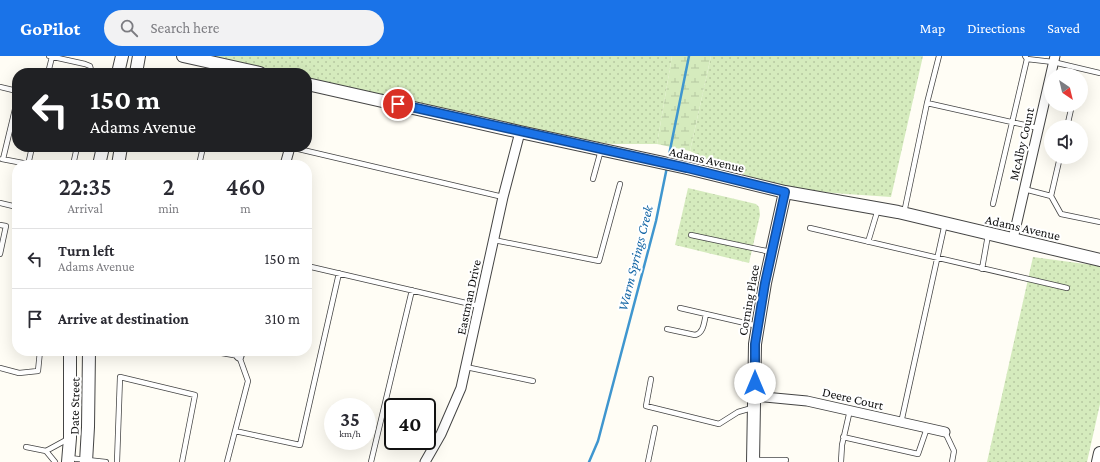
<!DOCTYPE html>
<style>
:root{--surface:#fff;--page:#f2f2f3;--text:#2b2b33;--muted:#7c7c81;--line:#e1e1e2;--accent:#1a73e8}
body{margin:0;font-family:"Crimson Pro",serif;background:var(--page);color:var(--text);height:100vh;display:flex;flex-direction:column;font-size:15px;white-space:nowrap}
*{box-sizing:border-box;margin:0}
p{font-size:13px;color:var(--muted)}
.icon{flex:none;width:22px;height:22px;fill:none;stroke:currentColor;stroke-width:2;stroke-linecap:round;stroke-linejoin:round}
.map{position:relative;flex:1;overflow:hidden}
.panel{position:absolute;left:12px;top:104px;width:300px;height:196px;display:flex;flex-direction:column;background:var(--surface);border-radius:16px;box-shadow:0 4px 16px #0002}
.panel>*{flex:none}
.top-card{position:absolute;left:12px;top:12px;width:300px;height:84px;border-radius:16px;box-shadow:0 4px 16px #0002;background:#202124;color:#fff;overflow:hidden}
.needle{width:26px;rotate:145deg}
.fabs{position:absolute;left:1044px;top:12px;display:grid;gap:8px}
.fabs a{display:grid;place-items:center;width:44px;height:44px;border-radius:50%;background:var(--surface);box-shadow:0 4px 16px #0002;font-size:20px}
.speed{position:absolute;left:324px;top:342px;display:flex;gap:8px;font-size:20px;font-weight:700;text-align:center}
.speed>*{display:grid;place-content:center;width:52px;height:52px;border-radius:50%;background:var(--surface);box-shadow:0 4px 16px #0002;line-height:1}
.speed small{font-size:10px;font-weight:400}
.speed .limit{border:2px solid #111;border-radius:6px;background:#fff;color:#111}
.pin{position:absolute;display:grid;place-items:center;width:34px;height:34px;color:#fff;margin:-17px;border:2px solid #fff;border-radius:50%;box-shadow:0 1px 4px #0007}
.me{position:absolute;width:44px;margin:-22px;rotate:0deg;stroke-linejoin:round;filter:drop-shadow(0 0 3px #0008)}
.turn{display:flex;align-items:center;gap:14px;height:84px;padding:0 12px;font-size:18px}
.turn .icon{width:52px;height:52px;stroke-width:2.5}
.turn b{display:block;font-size:28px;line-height:34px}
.eta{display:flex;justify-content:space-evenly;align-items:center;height:68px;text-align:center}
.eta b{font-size:24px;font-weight:600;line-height:28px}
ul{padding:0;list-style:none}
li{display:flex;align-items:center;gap:12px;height:60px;padding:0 12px;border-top:1px solid var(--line)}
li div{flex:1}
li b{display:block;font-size:15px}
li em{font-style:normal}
header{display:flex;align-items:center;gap:24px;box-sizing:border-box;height:56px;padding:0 20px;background:var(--accent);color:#fff}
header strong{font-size:19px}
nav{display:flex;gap:22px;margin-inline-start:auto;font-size:14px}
.search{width:280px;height:36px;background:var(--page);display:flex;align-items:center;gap:10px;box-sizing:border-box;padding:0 14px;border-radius:22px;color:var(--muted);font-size:15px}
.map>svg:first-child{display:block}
</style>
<header>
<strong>GoPilot</strong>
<div class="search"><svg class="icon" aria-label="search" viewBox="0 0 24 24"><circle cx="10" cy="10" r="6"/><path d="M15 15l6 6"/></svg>Search here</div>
<nav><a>Map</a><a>Directions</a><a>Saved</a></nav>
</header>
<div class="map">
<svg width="1100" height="406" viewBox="0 0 1100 406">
<defs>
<pattern id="grass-dots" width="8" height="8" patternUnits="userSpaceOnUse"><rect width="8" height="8" fill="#d5ebbd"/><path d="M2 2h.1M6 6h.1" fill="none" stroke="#b6c8a1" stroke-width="1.8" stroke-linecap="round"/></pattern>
<pattern id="wetland-marsh" width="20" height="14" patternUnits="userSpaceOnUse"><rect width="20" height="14" fill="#d5ebbd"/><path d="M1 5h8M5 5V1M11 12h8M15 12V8" fill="none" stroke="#b6c8a1"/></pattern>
</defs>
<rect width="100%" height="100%" fill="#fffdf5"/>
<path fill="url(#grass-dots)" d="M213,0H672L657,88H612L580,84L503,67L307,22V17H287Z
M711,0H923L891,141C852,138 811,137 772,127C743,120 717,108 690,95Z
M688,132L756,148L759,151L760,159L749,207L675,189Z
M1033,201L1100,210V348L1087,406H987Z"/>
<path fill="url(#wetland-marsh)" d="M672,0H711L690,95L657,88Z"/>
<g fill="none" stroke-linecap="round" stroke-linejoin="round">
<path stroke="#3f96cf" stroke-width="2.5" d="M668,104L689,0
M589,406L598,385L656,165L667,111"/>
<g stroke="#444" stroke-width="6">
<path id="service" d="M49,0L85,8L90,10L92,17
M939,0L927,47L1038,72
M1025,0L1027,3L1053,6L1100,17
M48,17L52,1
M0,31L17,35
M1067,71L1072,49
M290,91L503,141
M2,103L28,108
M3,103L17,45
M28,109L32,91
M73,109L77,91
M199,109L203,91
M593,123L601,94
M1024,133L1051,140L1061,158L1100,166
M1051,140L1060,101
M0,147L17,151
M993,148L1027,3
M904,157L927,47
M0,169L6,170L0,198
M810,172L1067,232
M691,179L771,196
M494,184L599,205L620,128
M868,186L878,153
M307,210L479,250
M982,213L988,179
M680,252L758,270
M667,273L695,279C704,277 704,266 706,258
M210,295L239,300L248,325L227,406
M466,311L533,325
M0,312L19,317L38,315L40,295
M651,323L646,350L719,368L738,356L752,352
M901,367L945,167
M235,375L300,389L339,217
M945,376L954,395L952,406
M843,381L918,398L927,372
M26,391L46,395L55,406
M46,395L68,383
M69,402L106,406
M753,404H786
M117,406L120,321L195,339L182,406
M371,406L412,234
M648,406L655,372
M841,406L842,389L850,354"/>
</g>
<g stroke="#444" stroke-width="11">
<path id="minor" d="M285,109L290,91
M1013,183L1055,0
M239,300L240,295
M755,340L807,345L945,376
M425,406L441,378L461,332L503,141L520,76"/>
</g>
<g stroke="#444" stroke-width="14">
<path id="tertiary" d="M183,0L260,17
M118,17L122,0
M136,17L139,0
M307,28L520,76L687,112L785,136L898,156L1100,204
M99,109L103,91
M118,109L121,91
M68,406L70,382V295
M86,406L88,371L89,295
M753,406L755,288L765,227L785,136
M1098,406L1100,397"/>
</g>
<use href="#service" stroke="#fff" stroke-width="4.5"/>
<use href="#minor" stroke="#fff" stroke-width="9"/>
<use href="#tertiary" stroke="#fff" stroke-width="12"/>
</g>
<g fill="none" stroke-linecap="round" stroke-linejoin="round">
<g stroke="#114b97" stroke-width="10">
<path id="route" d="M398,48L687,112L785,136L765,227L755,288V327"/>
</g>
<use href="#route" stroke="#1a73e8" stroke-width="7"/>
</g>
<g text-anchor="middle" stroke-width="4" stroke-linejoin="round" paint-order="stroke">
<g font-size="13" fill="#111" stroke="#fff">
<text transform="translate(1021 88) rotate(-77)" y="5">McAlby Count</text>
<text transform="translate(707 103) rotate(13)" y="5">Adams Avenue</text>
<text transform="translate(1023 171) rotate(13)" y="5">Adams Avenue</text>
<text transform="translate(468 241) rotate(-78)" y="5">Eastman Drive</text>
<text transform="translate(748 244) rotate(-80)" y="5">Corning Place</text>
<text transform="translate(853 342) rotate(13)" y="5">Deere Court</text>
<text transform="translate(74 350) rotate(-89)" y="5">Date Street</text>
</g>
<g font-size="14" font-style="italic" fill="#1768a6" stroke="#fff">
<text transform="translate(635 202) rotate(-76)" y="5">Warm Springs Creek</text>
</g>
</g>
</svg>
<div class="fabs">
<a><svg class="needle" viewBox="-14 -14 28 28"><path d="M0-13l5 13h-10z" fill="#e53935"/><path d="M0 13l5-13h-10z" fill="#7c7c81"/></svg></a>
<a><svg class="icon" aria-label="sound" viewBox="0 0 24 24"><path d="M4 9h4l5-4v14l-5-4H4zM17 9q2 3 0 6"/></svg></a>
</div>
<div class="speed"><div>35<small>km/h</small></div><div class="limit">40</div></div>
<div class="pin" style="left:398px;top:48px;background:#d93025"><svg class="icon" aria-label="arrive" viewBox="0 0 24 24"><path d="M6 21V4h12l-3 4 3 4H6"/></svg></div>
<svg class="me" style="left:755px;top:327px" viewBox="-20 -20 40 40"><circle r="19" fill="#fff"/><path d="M0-13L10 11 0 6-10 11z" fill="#1a73e8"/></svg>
<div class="top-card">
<div class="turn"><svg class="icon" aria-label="left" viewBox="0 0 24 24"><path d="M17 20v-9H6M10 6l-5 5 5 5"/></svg><div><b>150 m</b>Adams Avenue</div></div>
</div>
<section class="panel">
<div class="eta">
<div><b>22:35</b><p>Arrival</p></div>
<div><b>2</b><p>min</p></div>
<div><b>460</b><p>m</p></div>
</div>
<ul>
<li><svg class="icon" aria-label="left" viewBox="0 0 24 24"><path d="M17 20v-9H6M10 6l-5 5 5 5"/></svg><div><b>Turn left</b><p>Adams Avenue</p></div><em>150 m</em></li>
<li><svg class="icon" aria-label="arrive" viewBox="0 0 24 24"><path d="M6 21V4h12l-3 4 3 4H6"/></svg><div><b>Arrive at destination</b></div><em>310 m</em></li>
</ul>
</section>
</div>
